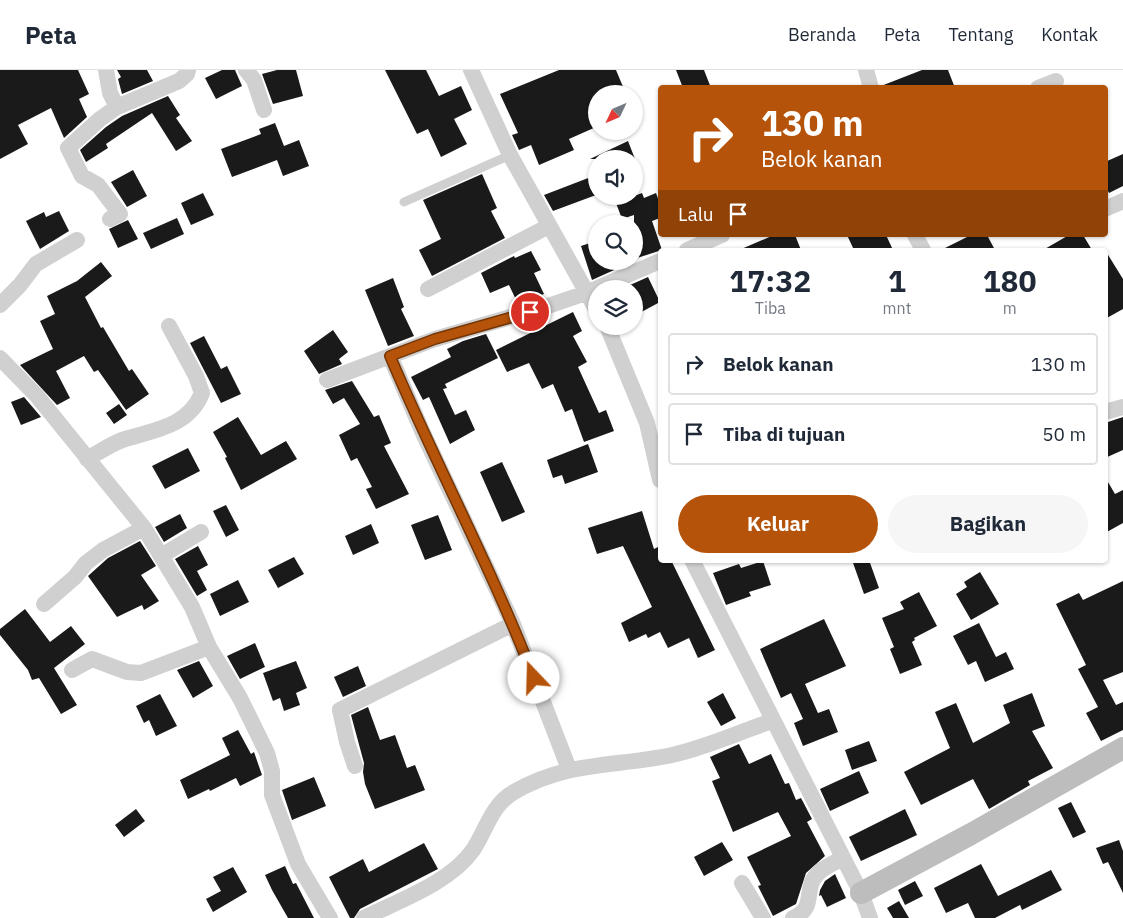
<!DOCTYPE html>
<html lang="id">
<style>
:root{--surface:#fff;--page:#f6f6f7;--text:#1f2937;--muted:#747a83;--line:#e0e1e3;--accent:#b45309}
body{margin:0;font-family:"IBM Plex Sans",sans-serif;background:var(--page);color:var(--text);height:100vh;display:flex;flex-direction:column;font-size:19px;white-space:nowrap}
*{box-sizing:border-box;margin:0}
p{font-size:16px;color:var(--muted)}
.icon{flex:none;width:28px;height:28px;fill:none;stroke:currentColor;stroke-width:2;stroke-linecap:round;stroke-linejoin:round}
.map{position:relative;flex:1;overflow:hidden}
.drawer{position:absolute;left:658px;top:178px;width:450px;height:315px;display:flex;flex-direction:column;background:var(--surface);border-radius:5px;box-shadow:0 1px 4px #0004}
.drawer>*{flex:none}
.guide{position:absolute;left:658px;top:15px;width:450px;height:152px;border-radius:5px;box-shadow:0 1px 4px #0004;background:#b45309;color:#fff;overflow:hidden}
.needle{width:32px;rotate:226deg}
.controls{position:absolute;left:588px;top:15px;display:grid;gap:10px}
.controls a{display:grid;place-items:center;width:55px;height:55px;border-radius:50%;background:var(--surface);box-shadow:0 1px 4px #0004;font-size:25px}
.pin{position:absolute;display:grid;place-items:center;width:42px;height:42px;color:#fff;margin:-21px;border:2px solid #fff;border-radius:50%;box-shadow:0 1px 5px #0007}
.me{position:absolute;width:55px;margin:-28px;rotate:339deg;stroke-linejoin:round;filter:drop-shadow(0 0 4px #0008)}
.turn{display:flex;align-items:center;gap:18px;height:105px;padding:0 20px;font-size:22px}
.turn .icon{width:65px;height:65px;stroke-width:2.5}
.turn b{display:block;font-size:35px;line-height:42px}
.then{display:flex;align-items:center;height:48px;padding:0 20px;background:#0003;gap:10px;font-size:19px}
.eta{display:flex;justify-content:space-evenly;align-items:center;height:85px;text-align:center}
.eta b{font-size:30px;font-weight:700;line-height:35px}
.cta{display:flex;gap:10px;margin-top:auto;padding:10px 20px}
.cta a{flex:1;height:58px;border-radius:30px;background:var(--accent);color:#fff;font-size:20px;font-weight:700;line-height:58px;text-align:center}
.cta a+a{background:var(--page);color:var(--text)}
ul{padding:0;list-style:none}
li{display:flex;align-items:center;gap:15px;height:62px;margin:0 10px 8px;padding:0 10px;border:2px solid var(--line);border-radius:5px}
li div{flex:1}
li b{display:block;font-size:19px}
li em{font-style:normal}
header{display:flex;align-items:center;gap:30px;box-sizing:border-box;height:70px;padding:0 25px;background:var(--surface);border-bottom:1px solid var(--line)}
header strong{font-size:24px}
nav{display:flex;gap:28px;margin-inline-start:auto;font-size:18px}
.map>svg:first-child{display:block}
</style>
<header>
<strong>Peta</strong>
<nav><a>Beranda</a><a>Peta</a><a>Tentang</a><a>Kontak</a></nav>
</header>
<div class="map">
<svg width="1123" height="848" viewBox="0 0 1123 848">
<rect width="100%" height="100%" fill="#fff"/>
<path fill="#1a1a1a" d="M0,0H78L89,24L79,29L87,47L64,68L51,38L18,55L28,74L0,89Z
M117,0H147L153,11L122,24L118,9L121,7Z
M222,0H235L242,16L216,29L205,8Z
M277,0H296L303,26L273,34L262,4Z
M385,0H426L439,26L461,16L472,40L454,49L467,74L441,87L428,59L417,64Z
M559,0H616L626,24H596V57L569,69L574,80L539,95L531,75L519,80L512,65L518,63L500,24Z
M676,0H704L711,18H683Z
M922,0H948L955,18H881V16Z
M168,26L180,45L176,48L192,71L176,81L152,43L106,74L108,78L86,92L80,80L106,57L122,46Z
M275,53L284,76L299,70L309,96L283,106L277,90L232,107L221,79L261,64L259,59Z
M628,71L635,89H590Z
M1123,84V116L1109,123L1105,115V92Z
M133,100L147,126L127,137L111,112Z
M482,104L497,138L491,141L505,168L432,206L419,180L441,169L423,130Z
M596,105V125L553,141L544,125Z
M203,123L214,145L191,155L181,133Z
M642,123L644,128L656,123L660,134V148L652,151L662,180L634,189V145L622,149L616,133Z
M59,141L69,161L40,179L26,151L44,142L46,147Z
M177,148L184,164L151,179L143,163Z
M128,150L138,169L118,178L109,159Z
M774,165H795L801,180H739Z
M847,165H886L893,180H854Z
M971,165H987L995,180H941Z
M1069,165H1083L1092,180H1043Z
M596,171V191H634L592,210L581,176Z
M1105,180L1123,209V239L1105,249Z
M531,181L541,200L534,203L544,224L518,234L509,215L490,223L481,203L514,186L515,188Z
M101,192L112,206L85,227L101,258L103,257L129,301L132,299L149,324L126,340L98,300L94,302L84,286L56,301L70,328L57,335L20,295L53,279L40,251L55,244L47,226L77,211Z
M648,207L660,232L634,246V219H621Z
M393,208L404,237L401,239L414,266L388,276L365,220Z
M573,242L582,261L573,266L587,292L578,297L599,343L606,340L614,361L584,372L572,339L565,342L553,314L542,319L529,293L507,302L496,280Z
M333,260L348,282L339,289L342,294L319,304L304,281Z
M486,264L498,288L445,314L447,318L443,319L455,345L466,340L475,360L450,374L429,327L423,330L411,307L451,287L447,279L463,271Z
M204,266L221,299L227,296L241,324L221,333L190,273Z
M352,311L374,347L379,345L391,373L384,376L409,424L376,439L366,419L372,417L357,388L351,391L339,365L360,354L344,328L333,334L325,320Z
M24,327L41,347L21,355L11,332Z
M119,334L127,345L114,354L106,343Z
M238,347L261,385L286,371L297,389L241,420L225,388L227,387L213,362Z
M1123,347V380L1105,388V353Z
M588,374L598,402L565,414L562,405L553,408L547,390Z
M188,378L200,401L165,419L152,396Z
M502,392L525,442L502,452L480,402Z
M1105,407L1115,424L1123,420V453L1105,463Z
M226,435L239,460L226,467L213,441Z
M642,441L654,479L660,476V490H671L715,580L698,588L689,568L668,578L660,562L648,568L646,564L629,572L621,553L652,537L623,476L597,484L588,458Z
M180,444L187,458L164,472L155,457Z
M438,445L452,480L425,490L411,455Z
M371,454L379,473L353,485L345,466Z
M140,471L156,496L141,505L159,531L144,540L142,535L117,547L88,506L108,488Z
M198,476L208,495L197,501L207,520L197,526L175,489Z
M294,487L304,504L278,518L268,500Z
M852,490H869L879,518L864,524Z
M763,491L771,515L749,522L751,526L726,535L713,503L739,494L741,498Z
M980,502L999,534L971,550L956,524L967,517L964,512Z
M238,510L249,532L220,546L210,524Z
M1123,511V602L1103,610L1116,635L1123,632V660L1101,671L1086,643L1098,637L1078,599L1086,595L1056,534L1079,523L1083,530Z
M919,522L937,556L914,568L915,570L912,572L922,595L900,604L890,579L894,577L882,548L904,539L900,532Z
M25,539L50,572L71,556L85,574L54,598L77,635L61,644L39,608L32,610L28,600L0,565V559Z
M824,549L846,596L805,614L818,643L829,639L838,662L803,676L794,653L803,649L791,623L781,628L760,579Z
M979,553L996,587L1006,582L1014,599L985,612L976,591L968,595L953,566Z
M255,573L265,597L240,609L227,586Z
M199,591L213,616L193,628L177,600Z
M296,591L307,618L296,623L300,635L284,641L280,628L273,631L263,603Z
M358,596L366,616L343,627L334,607Z
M723,623L736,648L721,656L707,632Z
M1032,623L1045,656L1032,661L1053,698L1028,711L1030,715L989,739L973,709L921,735L904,702L950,678L935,642L956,633L973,673L1010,653L1003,635Z
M160,624L177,656L156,666L149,650L144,653L136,636Z
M368,637L380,670L395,665L407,698L415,695L425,720L375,739L365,714L363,702L364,693L351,645Z
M238,660L251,684L254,682L262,705L240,716L236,708L210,721L209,719L188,729L180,710L230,685L222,668Z
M869,671L877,691L852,700L845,680Z
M739,674L749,694L771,684L785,714L789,713L796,730L801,728L812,749L807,752L825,786L806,803L796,834L773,846L758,816L761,815L747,787L791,766L778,742L733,762L712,711L720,708L710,687Z
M859,701L869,723L830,741L820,719Z
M314,707L326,736L292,750L282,720Z
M1071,732L1086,762L1073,768L1058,738Z
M136,739L145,751L124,767L115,755Z
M905,739L917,765L861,791L849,767Z
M1119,770L1123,781V823L1108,792L1103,794L1096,778Z
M722,772L733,790L704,806L694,787Z
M424,773L438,799L360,839L354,848H350L329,807L363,789L369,802Z
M981,794L998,826L1051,800L1062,820L1022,840L1020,835L995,848H975L968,833L946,843L934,818Z
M285,796L293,814L296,813L314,848H288L272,820L265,805Z
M233,797L247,822L213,842L206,829L221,821L213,807Z
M835,804L846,828L827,837L821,825L819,826L820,820L825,811Z
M915,811L923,826L905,835L898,820Z
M899,831L909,848H893L887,838Z"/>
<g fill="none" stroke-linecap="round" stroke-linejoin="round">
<path stroke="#d0d0d0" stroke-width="9" d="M404,132L510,85"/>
<path stroke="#d0d0d0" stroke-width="16" d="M106,0L110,23L117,37
M246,0L254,10L264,40
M471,0L510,85L596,239
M866,0L871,18
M1038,18L1056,11
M1105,139L1123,131
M110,149L120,144L98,115L82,106L68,78L100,49L117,37L179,11L187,4L188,0
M915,165L923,180
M687,180L722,165
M428,219L549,156
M0,235L20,215L36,194L77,170
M607,256L647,353L660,410
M390,286L423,363L513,554L569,699
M0,288L37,326L144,458L192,537L209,577L240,628L267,683L272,701V725L298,794L330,848
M327,310L435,269L548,236L586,223L660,191
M1105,342L1123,337
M87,389C100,382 112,373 125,369C155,360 189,356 202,323L196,306L169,256
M161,486L201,462
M692,490L861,823L870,848
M44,534L75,507L86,493L103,480L144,458
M72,600L92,589L127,602L141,603L209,577
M355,696L347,672L340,640L513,554
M742,813L763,848
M364,848C398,831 450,813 473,780C486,761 491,735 514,722C567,691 615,697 672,685C705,678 740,662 772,651
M793,848C813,839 806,828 812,812C817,800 832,794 843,788"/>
<path stroke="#bdbdbd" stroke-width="22" d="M861,823L971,764L1123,678"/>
</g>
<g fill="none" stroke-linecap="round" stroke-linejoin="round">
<g stroke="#753606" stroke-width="12">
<path id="route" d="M530,242L435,269L390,286C436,395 492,499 534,608"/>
</g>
<use href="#route" stroke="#b45309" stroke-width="9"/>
</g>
</svg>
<div class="controls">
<a><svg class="needle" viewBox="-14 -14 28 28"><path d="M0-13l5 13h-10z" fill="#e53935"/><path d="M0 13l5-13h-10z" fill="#747a83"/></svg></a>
<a><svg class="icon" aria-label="sound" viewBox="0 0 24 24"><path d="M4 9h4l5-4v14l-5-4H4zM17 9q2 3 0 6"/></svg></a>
<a><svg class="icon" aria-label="search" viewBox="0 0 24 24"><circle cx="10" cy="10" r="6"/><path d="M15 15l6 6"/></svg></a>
<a><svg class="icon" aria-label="layers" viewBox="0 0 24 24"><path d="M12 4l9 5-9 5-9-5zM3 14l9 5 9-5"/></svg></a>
</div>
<div class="pin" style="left:530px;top:242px;background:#d93025"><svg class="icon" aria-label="arrive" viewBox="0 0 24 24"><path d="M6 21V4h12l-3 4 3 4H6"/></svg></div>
<svg class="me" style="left:534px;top:608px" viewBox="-20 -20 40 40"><circle r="19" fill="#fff"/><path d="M0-13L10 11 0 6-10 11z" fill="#b45309"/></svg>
<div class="guide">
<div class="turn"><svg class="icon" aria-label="right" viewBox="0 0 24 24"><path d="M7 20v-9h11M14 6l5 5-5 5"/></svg><div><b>130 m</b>Belok kanan</div></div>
<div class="then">Lalu<svg class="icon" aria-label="arrive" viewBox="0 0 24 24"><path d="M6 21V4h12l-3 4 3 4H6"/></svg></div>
</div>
<section class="drawer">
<div class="eta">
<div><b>17:32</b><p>Tiba</p></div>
<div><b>1</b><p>mnt</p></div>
<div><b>180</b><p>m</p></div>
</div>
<ul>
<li><svg class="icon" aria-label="right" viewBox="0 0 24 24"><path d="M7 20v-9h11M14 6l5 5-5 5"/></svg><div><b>Belok kanan</b></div><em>130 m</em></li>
<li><svg class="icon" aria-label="arrive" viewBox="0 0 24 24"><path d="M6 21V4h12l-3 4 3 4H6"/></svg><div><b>Tiba di tujuan</b></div><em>50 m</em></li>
</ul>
<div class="cta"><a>Keluar</a><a>Bagikan</a></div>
</section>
</div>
